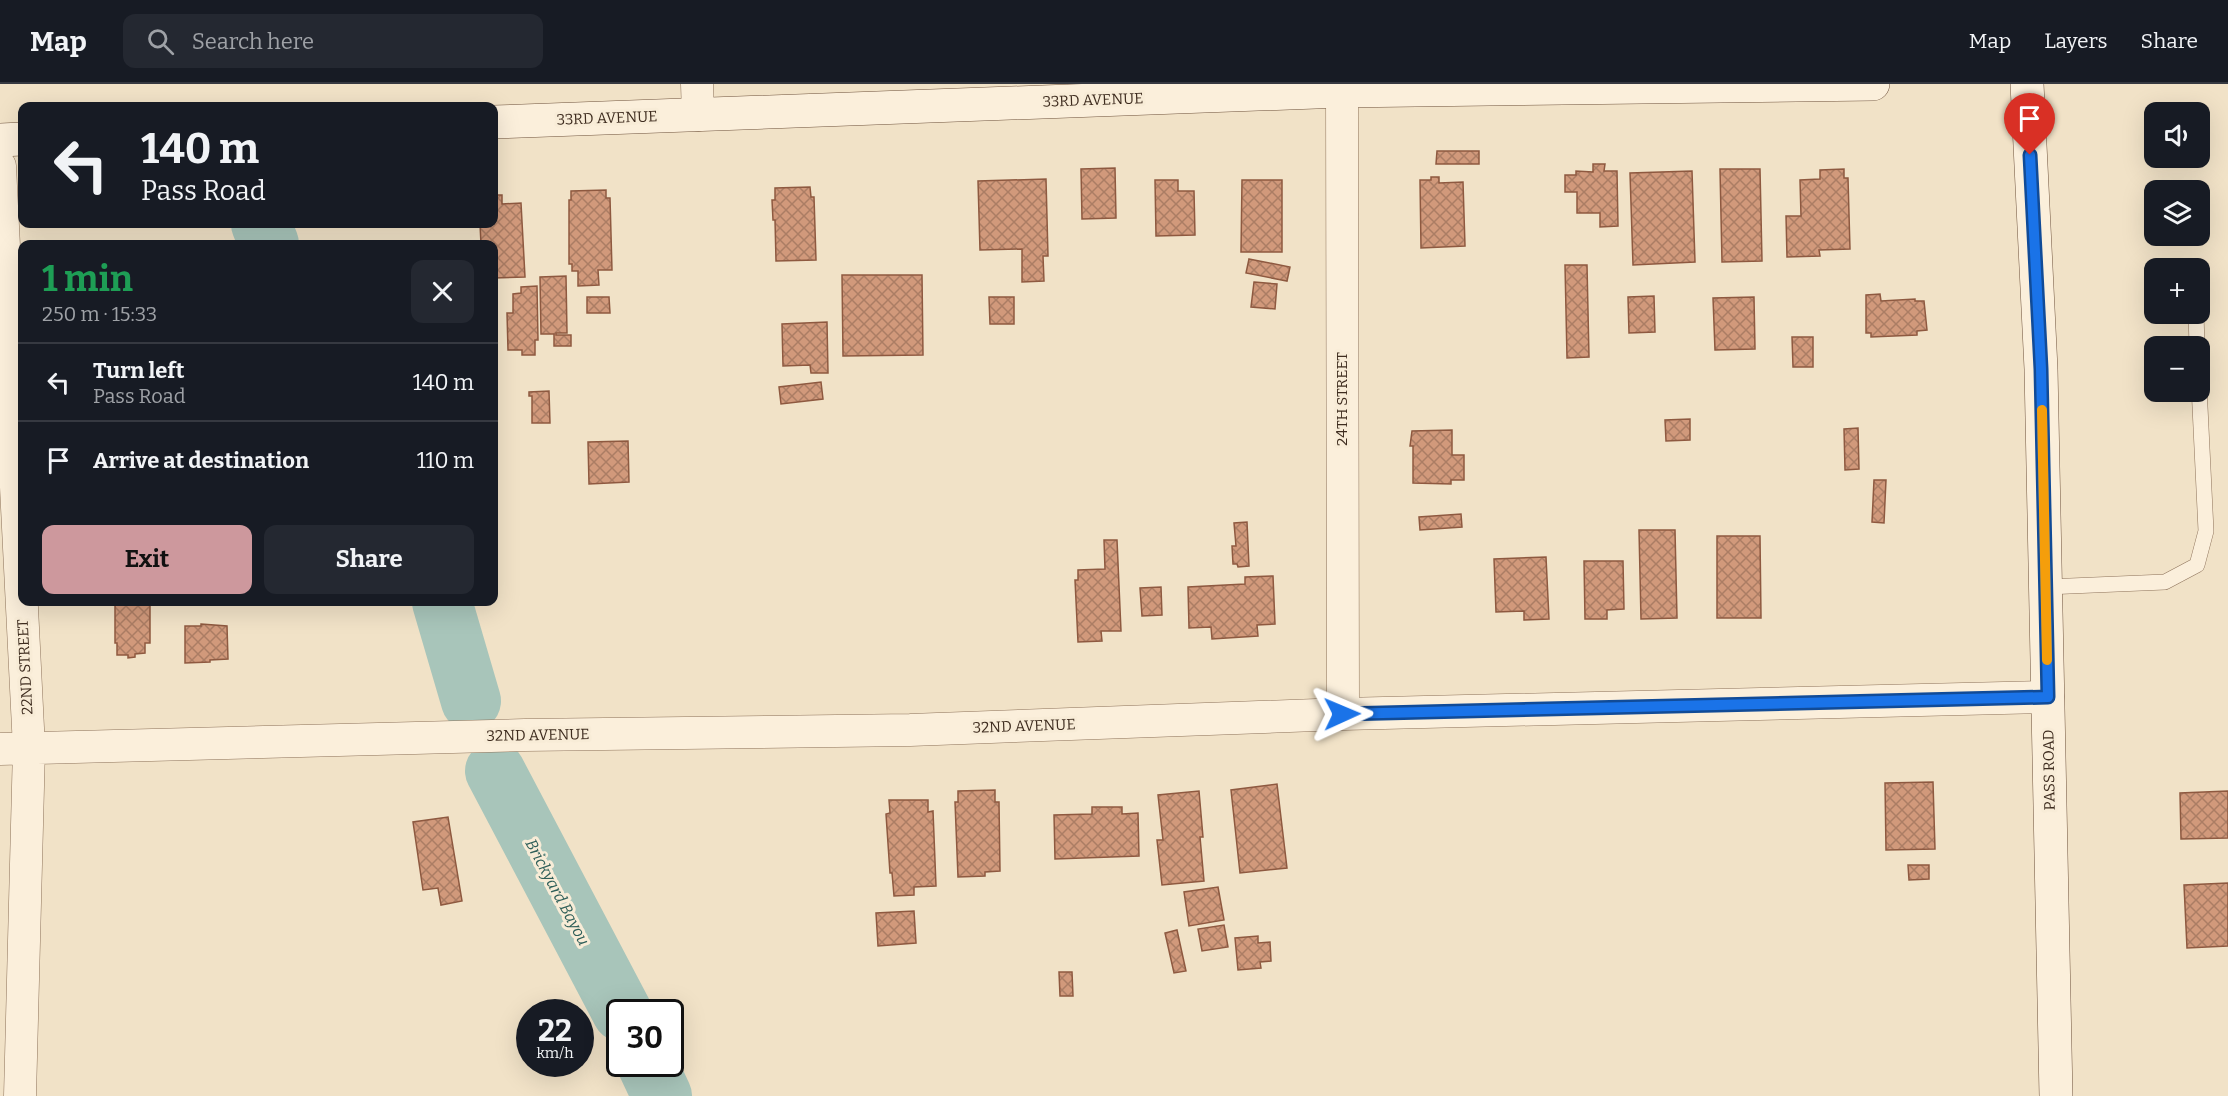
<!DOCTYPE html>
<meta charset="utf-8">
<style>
:root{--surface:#171b24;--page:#242831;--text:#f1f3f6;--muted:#9ea1a6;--line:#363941;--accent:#cd989d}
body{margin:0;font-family:Bitter,serif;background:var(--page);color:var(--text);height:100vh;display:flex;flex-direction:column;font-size:22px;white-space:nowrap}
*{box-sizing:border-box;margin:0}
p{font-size:20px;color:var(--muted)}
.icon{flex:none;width:33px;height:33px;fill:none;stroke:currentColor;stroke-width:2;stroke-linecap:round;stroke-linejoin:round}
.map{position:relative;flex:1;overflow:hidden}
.sheet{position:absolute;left:18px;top:156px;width:480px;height:366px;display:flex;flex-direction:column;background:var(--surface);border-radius:12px;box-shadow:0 6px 24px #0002}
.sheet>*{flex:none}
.hud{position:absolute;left:18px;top:18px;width:480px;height:126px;border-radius:12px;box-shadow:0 6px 24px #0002;background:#171b24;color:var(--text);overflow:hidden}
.buttons{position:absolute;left:2144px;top:18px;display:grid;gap:12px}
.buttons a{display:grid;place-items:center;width:66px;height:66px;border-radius:12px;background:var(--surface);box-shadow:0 6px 24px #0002;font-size:30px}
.speed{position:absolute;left:516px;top:915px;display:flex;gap:12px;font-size:30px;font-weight:700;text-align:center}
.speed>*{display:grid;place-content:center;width:78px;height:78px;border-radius:50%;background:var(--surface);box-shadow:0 6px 24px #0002;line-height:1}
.speed small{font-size:15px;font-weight:400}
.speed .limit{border:3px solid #111;border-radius:9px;background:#fff;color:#111}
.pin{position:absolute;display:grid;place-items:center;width:51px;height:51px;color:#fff;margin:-62px -26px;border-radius:50% 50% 50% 0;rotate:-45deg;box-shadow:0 0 6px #0007}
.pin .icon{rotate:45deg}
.me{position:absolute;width:66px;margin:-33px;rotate:89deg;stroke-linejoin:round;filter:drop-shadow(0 0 4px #0008)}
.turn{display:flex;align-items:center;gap:21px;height:126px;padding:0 24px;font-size:27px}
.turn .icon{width:78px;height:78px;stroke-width:2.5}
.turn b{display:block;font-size:42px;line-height:51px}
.round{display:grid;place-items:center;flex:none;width:63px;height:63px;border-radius:12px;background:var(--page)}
.headline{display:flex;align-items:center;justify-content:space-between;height:102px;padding:0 24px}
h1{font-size:36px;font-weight:700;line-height:45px;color:#1e9e55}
.primary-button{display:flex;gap:12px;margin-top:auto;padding:12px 24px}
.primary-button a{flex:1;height:69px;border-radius:12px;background:var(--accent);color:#111;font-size:24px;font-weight:700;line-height:69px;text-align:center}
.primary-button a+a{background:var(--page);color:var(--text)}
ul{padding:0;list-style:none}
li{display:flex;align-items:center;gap:18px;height:78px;padding:0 24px;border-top:2px solid var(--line)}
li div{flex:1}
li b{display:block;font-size:22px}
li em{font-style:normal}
header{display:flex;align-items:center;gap:36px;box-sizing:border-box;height:84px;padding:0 30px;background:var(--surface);border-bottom:2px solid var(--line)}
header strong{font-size:28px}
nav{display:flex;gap:33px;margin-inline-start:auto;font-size:21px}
.search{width:420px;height:54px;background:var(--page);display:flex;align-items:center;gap:15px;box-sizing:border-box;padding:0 21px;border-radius:12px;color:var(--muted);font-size:22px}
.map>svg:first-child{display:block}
</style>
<header>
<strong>Map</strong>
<div class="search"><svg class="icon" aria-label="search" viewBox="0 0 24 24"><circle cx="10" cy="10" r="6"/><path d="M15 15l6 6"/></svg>Search here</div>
<nav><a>Map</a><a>Layers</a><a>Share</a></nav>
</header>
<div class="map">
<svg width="2228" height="1012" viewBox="0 0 2228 1012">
<defs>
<pattern id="building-cross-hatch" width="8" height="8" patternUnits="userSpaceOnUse" patternTransform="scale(1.5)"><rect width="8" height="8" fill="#d1997b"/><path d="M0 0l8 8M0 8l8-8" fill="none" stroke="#ab7d64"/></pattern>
</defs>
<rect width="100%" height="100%" fill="#f1e2c7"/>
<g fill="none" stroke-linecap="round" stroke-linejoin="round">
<path stroke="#a8c5ba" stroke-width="60" d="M261,140L269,160
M442,518L471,617
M495,687L622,928
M647,980L662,1012"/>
</g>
<path fill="url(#building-cross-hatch)" stroke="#8e5940" stroke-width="1.5" d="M1437,67H1479V80H1436Z
M1593,80H1605L1604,87H1617L1618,142L1600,143V129H1577V108H1565V91H1576V87L1593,88Z
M1115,84L1116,134L1082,135L1081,85Z
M1720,85H1760L1762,177L1722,178Z
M1844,85V94H1848L1850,165L1819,166L1820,172L1787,173L1786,132H1801L1800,96L1820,95V86Z
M1692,87L1695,178L1633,181L1630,89Z
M1431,93H1439V99L1463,98L1465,162L1421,164L1420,96H1431Z
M1046,95L1048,172H1043L1044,197L1022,198V165L980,166L978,97Z
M1155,96H1178V107H1194L1195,151L1156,152Z
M1242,96H1282V168H1241Z
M810,103L811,113H814L816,176L776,177L775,136H773L772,116H775V104Z
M606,106V114H610L612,186H598L599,201L578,202V187H572V180H569V116H571V107Z
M494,111H502V120L521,119L525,193L494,194V160H481L480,140H494Z
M1249,175L1290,183L1287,197L1246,189Z
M1565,181H1587L1589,273L1567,274Z
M842,191H922L923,271L843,272Z
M566,192L567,249H556V251H571V262H554V250H541L540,193Z
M1254,198L1277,200L1275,225L1251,223Z
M537,202L538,256H535V271H522V266H508L507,229H513V210L521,209V203Z
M1880,210L1881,217L1915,215V217H1924L1927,246L1917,247V251L1871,253V249H1866V211Z
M1654,212L1655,248L1629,249L1628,213Z
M587,213H609L610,229H587Z
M989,213H1014V240H990Z
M1754,213L1755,265L1715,266L1713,214Z
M827,238L828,289H811L810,281L783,282L782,240Z
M1792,253H1813V283H1793Z
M821,298L823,315L781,320L779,303Z
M549,307L550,339H532V312H529V308Z
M1690,335V356L1666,357L1665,336Z
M1858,344L1859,385L1845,386L1844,345Z
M1452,346V371H1464V396H1451V400L1413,399V362H1410L1412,347Z
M628,357L629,398L589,400L588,358Z
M1874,396H1886L1884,439L1872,438Z
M1461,430L1462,443L1420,446L1419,433Z
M1247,438L1249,482L1238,483L1237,480H1233L1232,462H1236L1234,439Z
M1639,446H1675L1677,534L1641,535Z
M1717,452H1760L1761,534H1717Z
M1104,456H1117L1121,547H1101L1102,557L1078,558L1075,496H1078V486L1105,485Z
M1546,473L1549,535L1524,536V527L1496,528L1494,475Z
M1584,477H1623L1624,525L1607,526V535H1585Z
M1273,492L1275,540L1257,541L1258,552L1212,555L1211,543L1189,544L1188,503L1245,500V493Z
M1161,503L1162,531L1142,532L1140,504Z
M115,518H150V559H145V569L135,570V573L128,574V571H117V559H115Z
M201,540L227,542L228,575L210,576V578L185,579V542H201Z
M1933,698L1935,765L1886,766L1885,699Z
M1277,700L1287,784L1240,789L1231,706Z
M995,706V718H999L1000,787L985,788V792L958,793L955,718H958V707Z
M1199,707L1203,753H1200L1204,797L1162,801L1157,756H1163L1158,711Z
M2228,707V754L2181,755L2180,709Z
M889,716H928V728L933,727L936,802L914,803V811L894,812L892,789H890L886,730L890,729Z
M1092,723H1122V730L1138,729L1139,772L1055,775L1054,731L1092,730Z
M448,733L462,817L441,821L438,804L423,806L413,738Z
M1908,781H1929V795L1909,796Z
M2228,799V862L2187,864L2184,801Z
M1218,803L1224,836L1189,842L1184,808Z
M914,827L916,859L878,862L876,829Z
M1224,841L1228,863L1202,867L1198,845Z
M1177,846L1186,887L1174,889L1165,849Z
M1258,852V859L1270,858L1271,877L1260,878L1261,884L1238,886L1235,854Z
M1059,888H1072L1073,912H1060Z"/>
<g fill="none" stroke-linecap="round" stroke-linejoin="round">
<g stroke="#8e735b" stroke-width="16">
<path id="lane" d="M2196,230L2197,262
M2046,503L2165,498L2197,481L2206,447L2199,302"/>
</g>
<g stroke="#8e735b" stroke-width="33">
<path id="street" d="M697,0L698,31
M1342,0L1343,630
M0,82L29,664L20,1012
M0,665L525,651L910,646L1343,630L2048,613"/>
</g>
<g stroke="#70543e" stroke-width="34">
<path id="secondary" d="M2027,0L2041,285L2056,1012
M494,38L1342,7L1873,0
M0,56L22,55"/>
</g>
<use href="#lane" stroke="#fbefdb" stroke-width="15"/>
<use href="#street" stroke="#fbefdb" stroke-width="32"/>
<use href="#secondary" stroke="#fbefdb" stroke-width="33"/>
</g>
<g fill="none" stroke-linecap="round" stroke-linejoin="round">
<g stroke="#114b97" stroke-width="15">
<path id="route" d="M1342,630L2048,613L2041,285L2030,71"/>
</g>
<use href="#route" stroke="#1a73e8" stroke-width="10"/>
<path stroke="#f59e0b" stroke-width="10" d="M2042,326L2047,576"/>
</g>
<g text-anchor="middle" stroke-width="6" stroke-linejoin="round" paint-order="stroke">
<g font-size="15" fill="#3e2c1f" stroke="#f8ecd7">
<text transform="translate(1093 16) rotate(-2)" y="5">33RD AVENUE</text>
<text transform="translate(607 34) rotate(-2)" y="5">33RD AVENUE</text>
<text transform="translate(1342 315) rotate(-90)" y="5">24TH STREET</text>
<text transform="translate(25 583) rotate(-93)" y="5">22ND STREET</text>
<text transform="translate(1024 642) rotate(-2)" y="5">32ND AVENUE</text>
<text transform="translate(538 651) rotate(-1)" y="5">32ND AVENUE</text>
<text transform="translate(2049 686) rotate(-91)" y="5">PASS ROAD</text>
</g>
<g font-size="16" font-style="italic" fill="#2e5e58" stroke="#f8ecd7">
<text transform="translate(558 808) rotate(62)" y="6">Brickyard Bayou</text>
</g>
</g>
</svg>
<div class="buttons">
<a><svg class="icon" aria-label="sound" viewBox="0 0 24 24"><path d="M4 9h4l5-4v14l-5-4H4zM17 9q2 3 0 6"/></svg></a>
<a><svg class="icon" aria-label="layers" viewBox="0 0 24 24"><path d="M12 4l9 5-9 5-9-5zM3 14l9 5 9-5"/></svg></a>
<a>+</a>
<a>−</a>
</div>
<div class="speed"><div>22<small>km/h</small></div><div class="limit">30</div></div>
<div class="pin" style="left:2030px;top:71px;background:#d93025"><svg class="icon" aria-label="arrive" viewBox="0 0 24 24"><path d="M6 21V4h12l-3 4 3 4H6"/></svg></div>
<svg class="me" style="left:1342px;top:630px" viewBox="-20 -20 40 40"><path d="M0-17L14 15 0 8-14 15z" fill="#1a73e8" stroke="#fff" stroke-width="4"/></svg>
<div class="hud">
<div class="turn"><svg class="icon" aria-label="left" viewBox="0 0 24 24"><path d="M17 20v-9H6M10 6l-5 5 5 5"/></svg><div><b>140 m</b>Pass Road</div></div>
</div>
<section class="sheet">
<div class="headline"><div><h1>1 min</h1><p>250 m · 15:33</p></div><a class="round"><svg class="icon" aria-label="close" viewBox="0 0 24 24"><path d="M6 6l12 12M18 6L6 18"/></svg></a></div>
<ul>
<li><svg class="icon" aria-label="left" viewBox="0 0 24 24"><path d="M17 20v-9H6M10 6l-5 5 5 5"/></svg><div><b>Turn left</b><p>Pass Road</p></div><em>140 m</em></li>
<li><svg class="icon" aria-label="arrive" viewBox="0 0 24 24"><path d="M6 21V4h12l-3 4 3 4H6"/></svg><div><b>Arrive at destination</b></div><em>110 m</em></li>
</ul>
<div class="primary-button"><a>Exit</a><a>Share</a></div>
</section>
</div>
